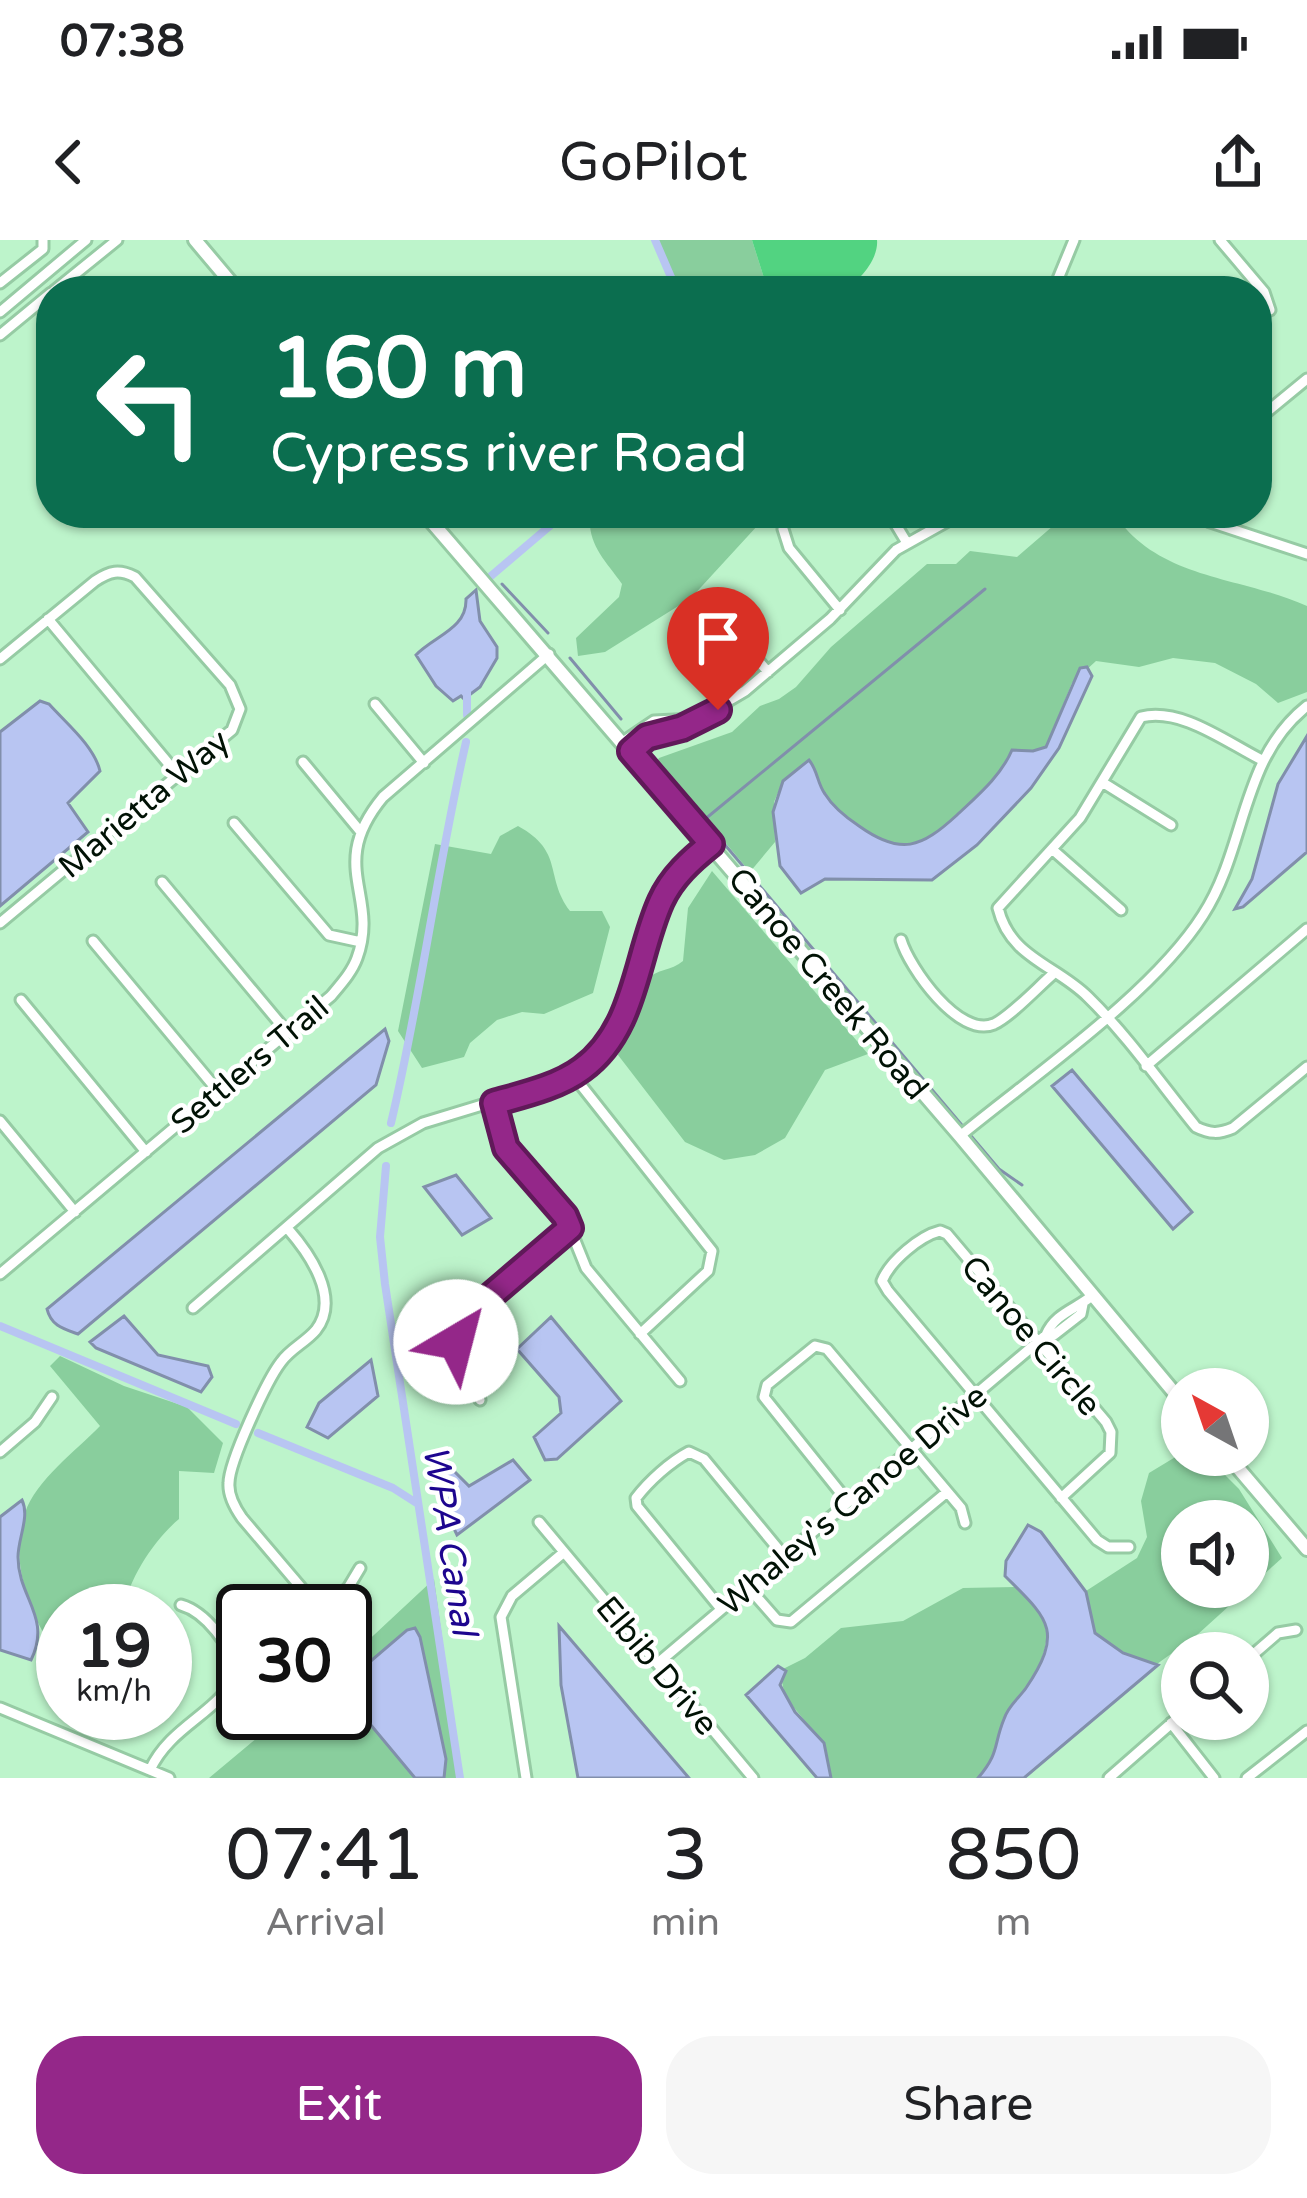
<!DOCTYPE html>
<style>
:root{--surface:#fff;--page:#f6f6f6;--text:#202124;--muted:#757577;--accent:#942789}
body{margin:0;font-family:"Varela Round",sans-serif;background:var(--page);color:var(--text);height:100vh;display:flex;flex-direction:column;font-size:45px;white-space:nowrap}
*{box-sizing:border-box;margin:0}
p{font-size:39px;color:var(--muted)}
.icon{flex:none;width:66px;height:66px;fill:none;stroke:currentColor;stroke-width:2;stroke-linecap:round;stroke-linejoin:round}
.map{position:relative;height:1538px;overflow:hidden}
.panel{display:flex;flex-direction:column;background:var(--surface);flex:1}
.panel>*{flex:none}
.banner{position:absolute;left:36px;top:36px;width:1236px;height:252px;border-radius:48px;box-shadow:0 3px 9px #0004;background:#0b6e4f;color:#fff;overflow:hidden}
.needle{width:78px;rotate:320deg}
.buttons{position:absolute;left:1161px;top:1128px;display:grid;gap:24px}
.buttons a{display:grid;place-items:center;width:108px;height:108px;border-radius:50%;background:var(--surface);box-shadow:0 3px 9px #0004;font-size:60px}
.speed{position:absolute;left:36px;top:1344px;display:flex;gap:24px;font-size:60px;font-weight:700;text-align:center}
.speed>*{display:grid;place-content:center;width:156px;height:156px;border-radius:50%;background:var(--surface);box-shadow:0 3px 9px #0004;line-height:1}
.speed small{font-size:30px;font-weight:400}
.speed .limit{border:6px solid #111;border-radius:18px;background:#fff;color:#111}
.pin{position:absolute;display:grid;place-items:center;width:102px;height:102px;color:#fff;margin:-123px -51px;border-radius:50% 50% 50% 0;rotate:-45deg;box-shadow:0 0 12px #0007}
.pin .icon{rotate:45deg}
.me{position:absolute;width:132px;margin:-66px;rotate:37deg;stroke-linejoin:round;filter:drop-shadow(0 0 9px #0008)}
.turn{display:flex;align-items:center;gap:42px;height:252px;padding:0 36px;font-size:54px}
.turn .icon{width:156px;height:156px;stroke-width:2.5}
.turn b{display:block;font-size:84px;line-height:102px}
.eta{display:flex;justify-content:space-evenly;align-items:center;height:204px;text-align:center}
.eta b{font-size:72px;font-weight:600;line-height:84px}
.button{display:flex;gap:24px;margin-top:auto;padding:24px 36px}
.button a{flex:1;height:138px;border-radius:48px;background:var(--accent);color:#fff;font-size:48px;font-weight:600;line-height:138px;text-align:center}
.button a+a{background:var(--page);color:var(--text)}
.status{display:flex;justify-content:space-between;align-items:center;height:84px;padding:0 60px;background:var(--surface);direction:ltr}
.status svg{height:33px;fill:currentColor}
header{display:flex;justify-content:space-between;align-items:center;height:156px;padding:0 36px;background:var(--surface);font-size:54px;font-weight:600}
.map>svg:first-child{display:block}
</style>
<div class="status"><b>07:38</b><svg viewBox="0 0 49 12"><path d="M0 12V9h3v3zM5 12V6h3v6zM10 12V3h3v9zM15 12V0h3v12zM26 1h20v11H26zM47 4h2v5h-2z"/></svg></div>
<header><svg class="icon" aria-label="back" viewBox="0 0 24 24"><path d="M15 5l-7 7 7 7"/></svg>GoPilot<svg class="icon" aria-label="share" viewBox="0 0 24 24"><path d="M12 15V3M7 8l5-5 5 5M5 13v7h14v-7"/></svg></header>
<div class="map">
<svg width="1307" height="1538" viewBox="0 0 1307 1538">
<rect width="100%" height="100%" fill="#bdf4cb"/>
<path fill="#89ce9d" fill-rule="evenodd" d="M656,0H752L764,38L762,51H679Z
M590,273H769L691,358L605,412L578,416L576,398L619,357L622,344C605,320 587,305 590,273Z
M1068,273H1114C1157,340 1241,336 1307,366V452L1278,463L1256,444L1215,423L1173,418L1139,427L1096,421L1072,443L1046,507L1033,511L1012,510C998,543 929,616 889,605C878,602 866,591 857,585C841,574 826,559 819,542L783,541L774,562L775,602L750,632L657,521L659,518L732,492L760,466L779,459L796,447L831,407L927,324H956L970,311L1017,317Z
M518,586C565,612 544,636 570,671H602L610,687L593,753L544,774L522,772L497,780L470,803L464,817L422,828L398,791L435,604L491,614L500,596Z
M712,631L868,814L825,830L785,898L755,915L724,920L685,902L618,815C626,792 630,757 647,739C657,729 671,731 683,721L688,668Z
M60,1116L124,1146L187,1167L223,1203L214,1233L179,1231V1279C154,1300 129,1338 123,1371H63V1403L49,1402C26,1366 10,1315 25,1273C36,1240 76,1211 100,1186L50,1126Z
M1182,1213L1207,1217L1239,1249L1282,1318L1197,1395L1157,1424L1123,1413L1095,1393L1086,1351L1137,1318L1147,1297L1141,1261L1149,1233ZM1182,1281H1248V1347H1182Z
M434,1339L459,1519L463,1538H444L446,1519L420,1397L415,1389L345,1443V1422Z
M1016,1347C1056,1378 1053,1405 1027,1446C1020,1457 1009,1465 1004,1478C992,1506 1001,1509 978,1538H831C826,1523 823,1507 814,1493C799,1470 777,1457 783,1429L805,1418L841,1388L903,1381L963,1348Z
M345,1454L415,1538H209L287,1473H345Z"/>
<path fill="#52d381" d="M752,0H877C879,19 858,45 839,51C818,57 784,51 762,51L764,38Z"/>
<path fill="#b8c5f2" stroke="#818fab" stroke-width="3" d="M476,350L480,381L497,407V418L480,447L464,459L461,456L453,461L436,446L416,415C434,396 467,389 466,359Z
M1087,427L1092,436L1059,508L1031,548L977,605L932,640L825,639L801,653L780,626L773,572L783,541L809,520C818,531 817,543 825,554C833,567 847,578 859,586C901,616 921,608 957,575C977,556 1001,536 1012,510L1033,511L1046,507L1080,428Z
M40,461L49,464C67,484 94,506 100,531L68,563L88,592L0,666V492Z
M1307,496V612L1243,667L1235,669L1252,639L1278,544Z
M385,789L389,801L376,845L78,1094C64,1089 51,1086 47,1069Z
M1072,830L1192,972L1173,989L1052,846Z
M456,935L491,978L462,995L424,947Z
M124,1076L158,1115L208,1126L212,1137L201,1152L96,1108L90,1102Z
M551,1077L621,1161L557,1219L545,1220L534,1197L561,1173L559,1157L517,1109Z
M371,1120L378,1156L328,1198L307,1187L319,1163Z
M443,1220L469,1246L513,1220L530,1240L457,1295L442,1263L439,1224Z
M22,1260C30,1277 18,1298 18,1317C18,1358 52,1377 31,1420L0,1410V1277Z
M1028,1285L1041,1292L1086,1352L1095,1393L1123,1413L1158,1425L1024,1538H978C1000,1512 993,1506 1004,1479C1008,1466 1019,1458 1026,1448C1065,1390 1047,1378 1005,1336L1006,1321Z
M559,1386L689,1538H578L561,1445Z
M415,1388L420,1397L446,1519L444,1538H415L345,1454V1443L407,1390Z
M778,1426L786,1431L780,1445L795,1472L824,1503L831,1538H817L746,1455Z"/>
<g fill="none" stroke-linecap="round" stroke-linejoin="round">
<path stroke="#818fab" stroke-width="3" d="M502,344L548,393
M570,418L621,479
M653,516L704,580L985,349
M704,580L999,929L1022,945"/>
<path stroke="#b8c5f2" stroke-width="8" d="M655,0L677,51
M491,336L565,273
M467,475V450
M391,883C421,757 437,628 466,502
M386,926L380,997L385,1044L460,1538
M0,1086L236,1184
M258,1193L393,1248L418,1264"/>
<g stroke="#96cba4" stroke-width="15">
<path id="minor" d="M1220,0L1264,52L1270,70
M0,43L43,9V0
M1054,46L1075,51
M54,51L117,0
M1053,51L1074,0
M0,72L86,0
M0,95L51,53
M1257,180L1307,139
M889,273L907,303
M1197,273L1210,282L1307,314
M783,289L789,308L840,370
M709,376L725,382L768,432
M48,379L178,535
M0,419L95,341C110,331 119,329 135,337L230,445L240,469L232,490L0,683
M375,464L424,523
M623,502L654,481L695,479
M631,511L647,497L682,488L745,451L830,379L896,310L962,273
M1262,520C1226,502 1181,467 1141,477L1080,578L998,668C1010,718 1056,725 1088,757C1128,796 1161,844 1196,887C1210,894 1219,894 1233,888L1307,827
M303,522L360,591
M1102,542L1171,585
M234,583L329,695L361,702
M1053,610L1121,670
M162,642L288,793
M901,700C909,727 959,799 994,784C1011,776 1038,747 1053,734
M93,701L218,851
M21,760L146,912
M1146,826L1307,689
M573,835L712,1011L708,1031L640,1094
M494,863L507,908L565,976L586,1028L680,1141
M0,881L75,972
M960,896C1034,835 1153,754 1203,675C1247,607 1240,519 1307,466
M288,989C309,1013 341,1058 316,1090C306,1102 290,1109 281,1122C267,1140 229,1222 229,1243C228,1255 235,1268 242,1278L321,1371
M0,1034L331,756C341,744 352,732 357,718C380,655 326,626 383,557L549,414
M193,1068L378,908L423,883L564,840L585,828L627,769L661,661L675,638L711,604
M1046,1095H1054L1081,1074L1083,1064
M480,1160C461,1133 446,1109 466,1077L570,988
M0,1212L35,1182L52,1157
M1061,1258L1110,1213L1111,1192L1106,1182L947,994L940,991C920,996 890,1021 882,1041L888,1051L1097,1300L1108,1307H1129
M848,1262L764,1157L767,1145L815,1106L827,1109L961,1268L965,1283
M539,1282L753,1538
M748,1347L777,1380L791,1382L947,1252
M721,1369L637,1266L636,1258C649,1241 670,1222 689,1212L704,1219L784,1316
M321,1371L348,1348L360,1328
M345,1399L357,1414
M1248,1419L1278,1393L1296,1390
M658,1423L1046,1095C1055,1073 1077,1069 1093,1055
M0,1468L169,1538
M1171,1483L1214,1538
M150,1530C171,1484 223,1472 237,1431C231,1406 206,1372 181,1365
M526,1538L501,1377L512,1356L563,1313
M1109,1538L1182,1474
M1247,1538L1307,1491"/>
</g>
<g stroke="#96cba4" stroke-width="18">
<path id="major" d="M195,0L238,51
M424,273L960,896L1182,1162
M1227,1215L1307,1309"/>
</g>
<use href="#minor" stroke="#fff" stroke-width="9"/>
<use href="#major" stroke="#fff" stroke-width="12"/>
</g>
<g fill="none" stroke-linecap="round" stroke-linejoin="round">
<g stroke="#601959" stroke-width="30">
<path id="route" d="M456,1102L466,1077L570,988L565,976L506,908L494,863C522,855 558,847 582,829C636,790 636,716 661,661C672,637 691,620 711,604L631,511L647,497L682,488L718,470"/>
</g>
<use href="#route" stroke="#942789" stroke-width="21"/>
</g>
<g text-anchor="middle" stroke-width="9" stroke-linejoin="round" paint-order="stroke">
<g font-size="33" fill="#011205" stroke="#fff">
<text transform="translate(143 563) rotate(-40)" y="12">Marietta Way</text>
<text transform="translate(829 743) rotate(50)" y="12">Canoe Creek Road</text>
<text transform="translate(249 824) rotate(-40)" y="12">Settlers Trail</text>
<text transform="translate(1032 1095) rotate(50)" y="12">Canoe Circle</text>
<text transform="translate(852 1259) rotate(-40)" y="12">Whaley's Canoe Drive</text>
<text transform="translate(658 1425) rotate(50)" y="12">Elbib Drive</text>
</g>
<g font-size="36" font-style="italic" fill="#1d058f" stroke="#fff">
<text transform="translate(451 1300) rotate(81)" y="13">WPA Canal</text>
</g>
</g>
</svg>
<div class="buttons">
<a><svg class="needle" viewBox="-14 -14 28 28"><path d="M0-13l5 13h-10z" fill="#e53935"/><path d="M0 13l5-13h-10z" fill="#757577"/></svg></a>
<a><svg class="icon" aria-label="sound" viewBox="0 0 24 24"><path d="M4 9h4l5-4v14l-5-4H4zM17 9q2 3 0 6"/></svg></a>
<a><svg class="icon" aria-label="search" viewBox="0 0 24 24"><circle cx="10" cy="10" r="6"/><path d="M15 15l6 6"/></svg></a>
</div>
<div class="speed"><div>19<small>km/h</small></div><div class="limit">30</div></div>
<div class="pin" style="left:718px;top:470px;background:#d93025"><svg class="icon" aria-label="arrive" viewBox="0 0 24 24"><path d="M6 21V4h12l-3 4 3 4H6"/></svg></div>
<svg class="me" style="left:456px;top:1102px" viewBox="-20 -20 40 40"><circle r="19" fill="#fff"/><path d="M0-13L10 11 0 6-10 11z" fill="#942789"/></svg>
<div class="banner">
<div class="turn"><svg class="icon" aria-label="left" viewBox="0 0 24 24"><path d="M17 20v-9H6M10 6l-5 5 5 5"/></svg><div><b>160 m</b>Cypress river Road</div></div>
</div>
</div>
<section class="panel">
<div class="eta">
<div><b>07:41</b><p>Arrival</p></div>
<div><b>3</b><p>min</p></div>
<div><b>850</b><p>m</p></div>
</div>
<div class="button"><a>Exit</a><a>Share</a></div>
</section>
